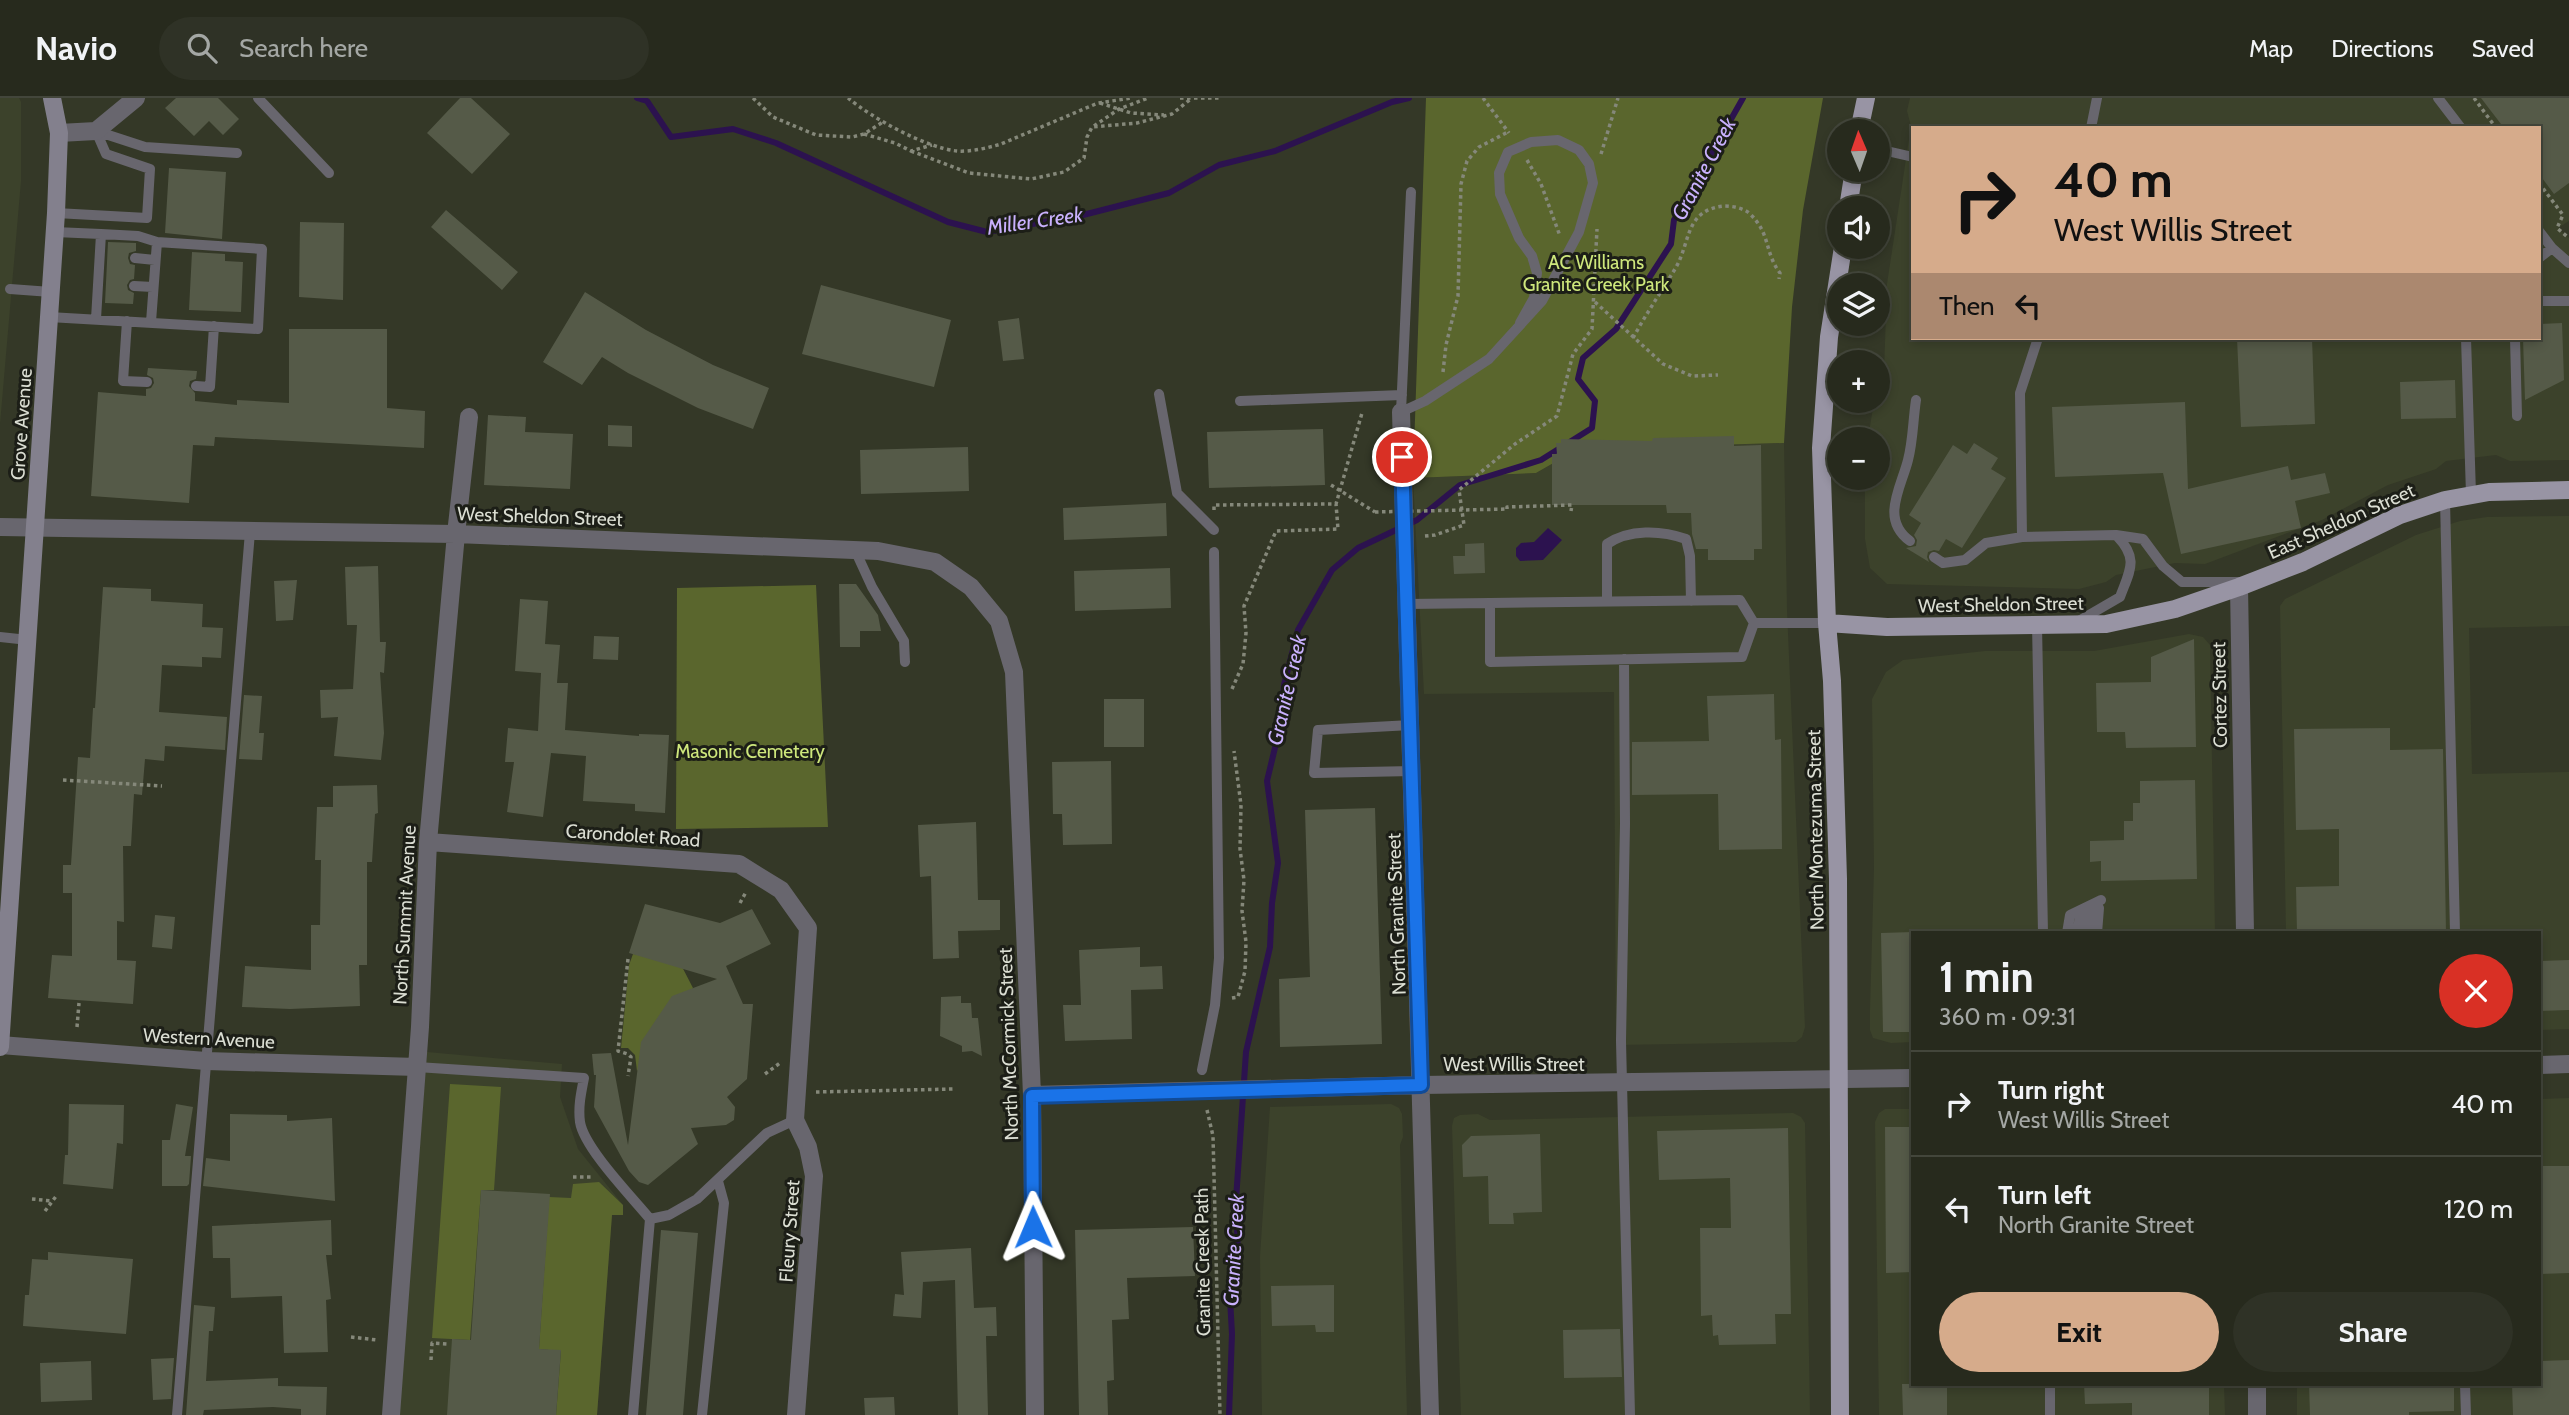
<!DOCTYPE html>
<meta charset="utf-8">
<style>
:root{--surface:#272a1d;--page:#2f3226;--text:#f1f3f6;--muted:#a4a7a4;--line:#43463b;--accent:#d6ab8b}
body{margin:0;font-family:Cabin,sans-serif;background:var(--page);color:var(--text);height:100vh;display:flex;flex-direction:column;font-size:26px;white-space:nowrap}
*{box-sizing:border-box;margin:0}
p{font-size:23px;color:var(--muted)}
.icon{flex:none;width:38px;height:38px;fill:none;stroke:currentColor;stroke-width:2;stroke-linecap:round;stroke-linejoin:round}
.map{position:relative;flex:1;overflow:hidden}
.drawer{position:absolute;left:1911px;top:833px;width:630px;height:455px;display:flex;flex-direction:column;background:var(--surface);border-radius:0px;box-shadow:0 4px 10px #0003,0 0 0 2px var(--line)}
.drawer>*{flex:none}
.guide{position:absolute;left:1911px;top:28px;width:630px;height:214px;border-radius:0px;box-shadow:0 4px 10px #0003,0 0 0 2px var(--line);background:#d6ab8b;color:#111;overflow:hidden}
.needle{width:46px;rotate:358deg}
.fabs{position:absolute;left:1827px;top:21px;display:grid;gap:14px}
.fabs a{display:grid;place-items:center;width:63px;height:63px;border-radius:50%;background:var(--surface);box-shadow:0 4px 10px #0003,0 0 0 2px var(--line);font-size:35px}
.pin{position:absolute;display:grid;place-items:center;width:60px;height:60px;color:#fff;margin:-30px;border:4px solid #fff;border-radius:50%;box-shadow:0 2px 7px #0007}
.me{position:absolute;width:77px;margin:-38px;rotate:359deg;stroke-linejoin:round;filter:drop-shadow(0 0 5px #0008)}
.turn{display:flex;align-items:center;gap:24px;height:147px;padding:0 28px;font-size:32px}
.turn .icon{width:91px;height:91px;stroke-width:2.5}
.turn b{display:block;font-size:49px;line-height:60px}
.then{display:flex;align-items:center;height:66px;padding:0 28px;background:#0003;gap:14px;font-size:26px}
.round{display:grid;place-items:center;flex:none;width:74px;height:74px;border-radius:37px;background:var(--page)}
.headline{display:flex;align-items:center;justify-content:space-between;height:119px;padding:0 28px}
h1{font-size:42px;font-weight:700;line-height:52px}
.button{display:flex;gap:14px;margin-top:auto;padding:14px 28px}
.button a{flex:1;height:80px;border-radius:42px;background:var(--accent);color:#111;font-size:28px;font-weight:700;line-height:80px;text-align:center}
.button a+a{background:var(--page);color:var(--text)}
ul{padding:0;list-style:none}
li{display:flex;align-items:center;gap:21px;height:105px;padding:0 28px;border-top:2px solid var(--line)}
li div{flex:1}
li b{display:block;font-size:26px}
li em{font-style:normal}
header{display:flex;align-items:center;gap:42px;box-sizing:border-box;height:98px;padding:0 35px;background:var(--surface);border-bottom:2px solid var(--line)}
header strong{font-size:33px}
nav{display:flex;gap:38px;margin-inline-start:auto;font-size:24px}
.search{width:490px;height:63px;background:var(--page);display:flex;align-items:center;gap:18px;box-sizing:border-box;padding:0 24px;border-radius:38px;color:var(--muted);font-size:26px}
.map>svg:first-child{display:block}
</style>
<header>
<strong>Navio</strong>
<div class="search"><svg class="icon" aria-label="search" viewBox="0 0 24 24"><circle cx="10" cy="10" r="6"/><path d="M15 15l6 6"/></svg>Search here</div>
<nav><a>Map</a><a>Directions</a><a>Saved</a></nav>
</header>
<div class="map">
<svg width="2569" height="1317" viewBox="0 0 2569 1317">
<rect width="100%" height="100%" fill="#343827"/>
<path fill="#3c422b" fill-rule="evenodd" d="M0,0H19L21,4V83L0,326Z
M1910,0H2569V123L2558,130L2569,140V362L2510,363L2496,357L2446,363L2436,371L2388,387L2322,422L2205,466L2175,465L2116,477L2106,484L2079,491L1887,486L1870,470L1865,441V380H1878V341H1868L1874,303H1878V290L1884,274L1887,186L1911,28L1907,13ZM1913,30H2539V240H1913Z
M1784,345L1787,512L1805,929L1802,939L1796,944L1616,947L1614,594L1424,596L1413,380L1536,375L1578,351Z
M2569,418V528L2469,530L2472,676L2569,674V931L2539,932V835H2286L2280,508L2285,501L2416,437L2460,423L2487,419Z
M2189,536L2203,539L2210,547L2215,835H1913V944L1891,945L1873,940L1870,932V912L1874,770L1872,601L1886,574L1903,562L1985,553H2094Z
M427,954L562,966L560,999L578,1051L623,1107V1117H612L597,1317H399Z
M2569,1000V1317H2297V1286H2539V1001Z
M1391,1006L1399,1010L1402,1016L1403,1039L1400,1047L1407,1317H1262L1260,1158L1270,1009Z
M1885,1011H1913V1286H2224L2225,1317H1879L1875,1024L1879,1015Z
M1793,1015L1801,1019L1805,1025L1810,1317H1461L1452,1028L1454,1020L1460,1017L1478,1016L1490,1022Z"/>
<path fill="#5a662d" d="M1426,0H1823L1803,112L1792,209L1784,345L1578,351L1536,375L1413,380Z
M816,487L828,729L676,731L677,490Z
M633,856L678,861L693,890L637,973L635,957L628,950H621L629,867Z
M450,986L501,989L494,1092H481L470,1242L432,1240Z
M599,1084L623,1107V1117H612L597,1317H556L561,1253L539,1251L549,1099L571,1100L573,1086Z"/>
<path fill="#2c124f" d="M1548,430L1562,442L1543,462L1520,463L1516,458V450L1521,445L1534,444Z"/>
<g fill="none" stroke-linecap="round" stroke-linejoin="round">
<path stroke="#2c124f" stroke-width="6" d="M637,0L647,3L671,39L733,31L776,45L948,124L987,134L1083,117L1169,95L1219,67L1275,53L1392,4L1409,0
M1229,1317L1232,1236L1230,1200L1238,1158L1236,1102L1246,954L1270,849L1272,805L1278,765L1267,683L1279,633L1284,587L1298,532L1332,472L1358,450L1417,422L1460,387L1541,362L1592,330L1595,303L1578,281L1583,260L1616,231L1671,146L1674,122L1743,0"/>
</g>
<path fill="#555a48" d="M176,0H218L239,21L223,37L209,23L194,38L165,10Z
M460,0H471L510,36L472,76L427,35Z
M2481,0H2569V85L2554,96L2539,76V30H2504Z
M169,70L226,74L222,141L165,135Z
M446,112L518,174L502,192L431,129Z
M300,124L344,125L343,202L299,199Z
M108,144L136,145V153L129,155L128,160L130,166L135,167L134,181L130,182L127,187L128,192L134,195L133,206L105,205Z
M192,154L225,156V163L243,164L241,214L189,212Z
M821,187L951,222L934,289L802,256Z
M585,194L646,232L713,267L769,290L753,331L698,310L628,275L602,259L582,287L543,264Z
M1019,220L1024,261L1003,263L998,223Z
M2562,225L2564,282L2525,302L2523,240H2539V226Z
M289,231H387V310L425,313L424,350L215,339L214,348L193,347L189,405L91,398L98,294L146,298V291L151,290L154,285L153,280L147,277L148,270L197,273L196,281L190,283L189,288L195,295V303L237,307V302L289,305Z
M2237,240H2312L2315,326L2241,329Z
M2455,282L2456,320L2401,321L2400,284Z
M2185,304L2188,391L2288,368L2291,382L2325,375L2330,395L2295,403L2301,430L2181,456L2163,375L2055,379L2052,309Z
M488,317L526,319L525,334L573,336L570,391L484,387Z
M608,327L632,328V349L608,348Z
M1323,331L1325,387L1209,390L1207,334Z
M1734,338V348L1761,347L1762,451H1754V462H1708V451H1696L1692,436L1691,415H1667L1666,407H1552V356H1557L1556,345H1561V341L1652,343L1653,340Z
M1974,345L1998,360L1991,371L2006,380L1962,450L1946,441L1939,453L1934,452L1928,454L1927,459L1929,464L1906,450L1916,448L1917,442L1914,437L1921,425L1909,417L1953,347L1967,356Z
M968,349L969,393L861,396L860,352Z
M1166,405L1167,438L1064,442L1063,410Z
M1484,445L1485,475L1454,476L1453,458H1465V446Z
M378,468L380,544H386L384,575L380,574L384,635L381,662L334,658L338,619L321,620L320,592L353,591L357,527H347L345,469Z
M1170,470L1171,510L1075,513L1074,473Z
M297,482L293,522L276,523L274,483Z
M839,486H856L878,517L881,533H860V549H840Z
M103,489L151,491V503L203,506L202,529L223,530L221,560L202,559V569L162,567L159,614L227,619L225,652L165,648L164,663L145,661L142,697L134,696L131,748H123L124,824L117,823V862L136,863L133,906L48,900L52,857L72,858V795H63V767H71L78,659L90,660L93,610H95Z
M520,501L548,503L545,546L560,547L557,585H568L565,632L639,638V636L669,637L665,715L635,713V706L583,703L586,658L551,655L543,719L507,714L514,664H505L508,630L538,633L541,575L515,573Z
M594,538L619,539L618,562L593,561Z
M2194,541L2196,649L2126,650L2125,634H2097L2096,585L2151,584V559Z
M1774,596L1775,642L1781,641L1782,751L1719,752L1718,696L1632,697V644L1709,643L1707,598Z
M244,597L262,598L259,635H264L262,662L239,661Z
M1104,601H1144V649H1104Z
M2390,630V652L2443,651L2446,835H2297L2296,789L2339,788V731L2296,732L2294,631Z
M1111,663L1112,746L1063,747L1062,716H1053L1052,664Z
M2195,682L2197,781L2101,783V763L2090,764V743L2124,742V723H2133V705H2140V683Z
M377,687L378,715L375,716L372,764H367V867H359L360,908L290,911L242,909L245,868L311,872V827H320L321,762H315L317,709H333V688Z
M1375,710L1382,946L1280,949L1279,881L1310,879L1305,712Z
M976,724L978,802H1000V832L958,833L959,860L933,861L931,778L920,779L918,727Z
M645,806L720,825L752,811L771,846L726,868L743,906H753L747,981L727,999L735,1009L734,1022L726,1027L691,1030L698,1046L648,1087L639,1084L629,1073L594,1009L596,977H594L592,956L611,955L628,1047L641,944L672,898L717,881L629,855Z
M155,817L175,819L172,851L152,849Z
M1913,834V934H1883L1881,835Z
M1140,849V869L1162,868L1163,891L1131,892L1132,941L1065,943L1063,907H1081L1079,852Z
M2569,862V912L2539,913V863Z
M961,898V905H971L972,920H978L982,958L972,953L962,954V948L940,938L941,899Z
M69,1006L124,1007L123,1046L117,1045L113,1091L63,1086L65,1057H68Z
M176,1006L193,1009L185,1058H191L189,1086L187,1088H162V1042H170Z
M230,1016L287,1017V1023L332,1020L335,1103L203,1088L206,1060L230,1063Z
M1885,1029H1913V1174L1886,1175Z
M1788,1030L1791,1216H1775L1776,1246L1719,1247L1718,1237L1713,1238L1712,1217L1701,1218L1700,1130H1731L1730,1080L1659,1082L1657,1033Z
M1540,1036L1542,1114L1513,1115L1514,1126H1489L1488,1078L1463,1079L1462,1047L1471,1038Z
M2539,1068H2569V1175L2539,1176Z
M481,1092L550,1096L539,1251L561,1252L556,1317H447L452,1241L471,1242Z
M331,1122L332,1157H326L331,1201L326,1202L328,1254L284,1255L282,1198L231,1200L230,1160H213L212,1128Z
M1193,1129L1195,1178L1127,1180L1129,1221L1112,1222L1114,1282L1107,1283L1108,1317H1079L1075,1132Z
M661,1132L698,1135L683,1317H646Z
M971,1150L974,1210L996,1209L997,1238H986L988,1317H958L955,1182L923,1184L921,1220L893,1218L895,1196L904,1197L901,1154Z
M48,1154L133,1161L126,1236L23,1228L25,1197H29L32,1161L48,1162Z
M1334,1187V1234H1316L1315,1227L1272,1228L1271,1188Z
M194,1207L215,1209L213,1233H209L206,1283L278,1280V1288L327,1289L326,1317H301V1311L273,1309L204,1312L203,1317H186Z
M1620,1231L1622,1279L1564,1280L1563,1232Z
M174,1260L171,1301L153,1302L151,1261Z
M2569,1262V1317H2513L2512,1286H2539V1263Z
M91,1263L92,1302L41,1304L40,1265Z
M1902,1286H1947V1317H1903Z
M2084,1286H2209V1317H2132V1305L2085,1306Z
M2309,1286H2454V1313L2409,1314V1317H2310Z
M894,1299L895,1317H865L864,1300Z"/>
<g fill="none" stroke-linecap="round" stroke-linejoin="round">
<path stroke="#85887a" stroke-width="3.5" stroke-dasharray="3.5 3.5" stroke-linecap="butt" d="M753,0L773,19L816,37L852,39L864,36L883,24
M848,0C872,20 926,50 957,53C971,54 987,50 1001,46L1098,5L1132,0
M1180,0H1220
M1483,0L1509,35
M2474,0L2496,30
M1100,5L1131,15L1164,17
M1094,28L1119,11L1148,0
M1911,28L1913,30
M864,36L895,45L911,53L932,47
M911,53L969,75L1031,81L1064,74L1084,60L1087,39L1092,29L1137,25L1172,16L1192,0
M1601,56L1618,0
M1527,62L1541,86L1560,138
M2539,85L2563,117L2557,130L2569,140
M1595,204L1663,266L1692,278L1718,277
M1633,240C1646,216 1661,194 1675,171C1691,145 1684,112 1724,108C1732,108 1743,110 1749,115C1771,135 1764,154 1780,175L1779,181
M1443,274L1446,247L1458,198L1461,86L1467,63L1479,49L1508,34
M1331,387L1375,414
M1507,411V409L1572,407L1571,413
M1214,412V407L1336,406L1362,315H1364
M1425,438L1435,437L1464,427L1459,392L1515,346L1557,318L1573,256L1592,231L1597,131
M1232,591L1243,566L1246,535L1244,508L1276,433L1338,431L1336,406
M63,682L162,688
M740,805L746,794
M628,861L618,953L628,956L631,959L628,978
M1232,900L1238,899L1245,873L1246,844L1242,813L1244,782L1240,751L1241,707L1234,653
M77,929L79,905
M765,976L780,965
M816,994L954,991
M1207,1012L1213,1038L1220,1317
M573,1079H594
M32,1101L52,1103
M45,1113L57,1097
M351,1239L377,1242
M431,1262L432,1245L448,1246"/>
<path stroke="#68666e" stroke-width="10" d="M258,0L329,75
M2438,0L2461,30
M2091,30L2097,0
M96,33L145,49L237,55
M1878,51L1913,59
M1411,94L1401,314L1425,303L1489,261L1542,203L1579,134L1593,85L1589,66L1579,52L1558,42L1531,44L1508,54L1499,75L1500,96L1519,140L1532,158L1537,175L1534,200L1520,225
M56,115L147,120L150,71L106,56L96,33
M2539,133L2552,150L2569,165
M55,134L101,136
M135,160L155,162
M2539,160L2552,150
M134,188L153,189
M10,191L51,194
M2539,203H2569
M49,219L258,231L262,151L157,144L138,138L101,136L96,221
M127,223L123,283L147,284
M151,224L157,144
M2038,240L2020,295L2022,439L2116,437L2143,441L2163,468L2182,484H2240
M2466,240L2471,396
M2515,240L2517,318
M196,288L210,289L214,228
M1159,296L1177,395L1214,432
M1240,303L1402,297
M2445,402L2455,835
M1910,443C1880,421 1901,390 1908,362C1913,343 1913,322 1916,302
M855,452L872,489L904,543L905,564
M1934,459L1943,465L1965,462L1986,445L2022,439
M1740,502L1754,525L1742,559L1490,564V505Z
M1607,504V446C1629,431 1661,432 1686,441L1690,458L1691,503
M1407,506L1490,505
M2077,524L2120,499C2130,472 2139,461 2117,438
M1754,525H1827
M2037,527L2043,835
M0,539L28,542
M1624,561L1625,726L1621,943L1630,1317
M1411,627L1318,632L1314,675L1413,673
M2067,835L2070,817L2101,802
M2077,835L2080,819L2090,812
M2087,835L2089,821L2095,812
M2097,835L2099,810
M417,969L584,980C581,995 578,1009 580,1024C584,1050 632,1099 650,1121L633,1317
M1202,972L1215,907L1219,860L1214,454
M650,1121L669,1117L697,1101L767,1035L795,1022
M2050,1286V1317
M2465,1286L2466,1317
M177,1317L250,434
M702,1317L724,1105L718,1083"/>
<path stroke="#68666e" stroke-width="18" d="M59,35L96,33L136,0
M1401,314L1430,1317
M0,429L456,436L878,453L935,464L971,489L999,523L1014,574L1032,997L1035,1317
M2239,489L2245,835
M428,744L739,766L781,792L808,830L795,1022L808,1049L814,1078L796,1317
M0,947L206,963L417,969
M2539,967L2569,966
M1032,997L1421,987L1913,980
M2257,1286V1317
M391,1317L420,929L428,744L456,436L469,319"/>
<path stroke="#83808d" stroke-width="18" d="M0,949L56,115L59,35L52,0"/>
<path stroke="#9894a4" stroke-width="18" d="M1859,33L1866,0
M1848,110L1854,72
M1827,525L1887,529L2106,526L2175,511L2239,489L2303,464L2400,417L2445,402L2489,394L2569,392
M1840,1317L1838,781L1832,583L1827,525L1821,350L1829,239L1843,149"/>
<path stroke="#85887a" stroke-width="3.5" stroke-dasharray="3.5 3.5" stroke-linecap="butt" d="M1375,414L1507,411"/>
</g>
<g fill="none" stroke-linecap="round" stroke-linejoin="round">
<g stroke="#114b97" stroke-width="18">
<path id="route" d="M1033,1129L1032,998L1421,987L1402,359"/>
</g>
<use href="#route" stroke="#1a73e8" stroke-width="12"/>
</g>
<g text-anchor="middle" stroke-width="6" stroke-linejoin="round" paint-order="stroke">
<g font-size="19" fill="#cee77c" stroke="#1c1e17">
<text x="1596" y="171">AC Williams<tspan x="1596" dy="22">Granite Creek Park</tspan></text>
<text x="750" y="660">Masonic Cemetery</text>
</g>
<g font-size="19" fill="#dbded3" stroke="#1c1e17">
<text transform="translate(21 326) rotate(-86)" y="7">Grove Avenue</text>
<text transform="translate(540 418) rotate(2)" y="7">West Sheldon Street</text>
<text transform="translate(2341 423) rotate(-24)" y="7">East Sheldon Street</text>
<text transform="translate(2001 506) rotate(-1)" y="7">West Sheldon Street</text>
<text transform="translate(2219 597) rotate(-91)" y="7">Cortez Street</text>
<text transform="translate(1815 732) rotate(-91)" y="7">North Montezuma Street</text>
<text transform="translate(633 737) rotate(4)" y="7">Carondolet Road</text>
<text transform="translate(1396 816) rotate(-92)" y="7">North Granite Street</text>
<text transform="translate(404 817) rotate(-87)" y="7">North Summit Avenue</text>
<text transform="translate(209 940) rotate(3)" y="7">Western Avenue</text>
<text transform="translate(1008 946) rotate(-92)" y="7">North McCormick Street</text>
<text x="1514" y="973">West Willis Street</text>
<text transform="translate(789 1133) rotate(-86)" y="7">Fleury Street</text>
<text transform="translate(1202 1164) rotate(-91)" y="7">Granite Creek Path</text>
</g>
<g font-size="21" font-style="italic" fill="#c9b1fd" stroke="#1c1e17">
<text transform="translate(1704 71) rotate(-62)" y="7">Granite Creek</text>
<text transform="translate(1035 123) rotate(-8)" y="7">Miller Creek</text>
<text transform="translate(1287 592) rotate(-77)" y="7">Granite Creek</text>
<text transform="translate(1234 1152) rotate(-87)" y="7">Granite Creek</text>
</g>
</g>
</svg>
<div class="fabs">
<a><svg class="needle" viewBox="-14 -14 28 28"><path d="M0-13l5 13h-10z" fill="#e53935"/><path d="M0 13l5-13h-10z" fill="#a4a7a4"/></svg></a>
<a><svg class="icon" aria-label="sound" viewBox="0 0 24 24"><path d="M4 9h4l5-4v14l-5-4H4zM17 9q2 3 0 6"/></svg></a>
<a><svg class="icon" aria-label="layers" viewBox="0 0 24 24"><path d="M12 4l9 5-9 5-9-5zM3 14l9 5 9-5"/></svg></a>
<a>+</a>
<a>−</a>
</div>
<div class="pin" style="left:1402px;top:359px;background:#d93025"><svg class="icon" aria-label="arrive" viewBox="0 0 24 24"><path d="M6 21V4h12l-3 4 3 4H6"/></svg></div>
<svg class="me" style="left:1033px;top:1129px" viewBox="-20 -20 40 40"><path d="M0-17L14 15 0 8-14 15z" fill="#1a73e8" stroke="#fff" stroke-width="4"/></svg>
<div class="guide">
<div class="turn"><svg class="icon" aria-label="right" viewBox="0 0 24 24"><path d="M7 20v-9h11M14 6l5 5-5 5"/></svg><div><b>40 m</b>West Willis Street</div></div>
<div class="then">Then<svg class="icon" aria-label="left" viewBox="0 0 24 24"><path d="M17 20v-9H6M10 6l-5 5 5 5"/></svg></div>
</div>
<section class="drawer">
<div class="headline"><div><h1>1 min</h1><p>360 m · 09:31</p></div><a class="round" style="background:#d93025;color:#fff"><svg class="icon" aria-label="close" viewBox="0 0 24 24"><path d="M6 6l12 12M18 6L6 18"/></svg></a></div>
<ul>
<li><svg class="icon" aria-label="right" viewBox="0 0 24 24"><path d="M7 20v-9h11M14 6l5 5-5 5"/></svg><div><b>Turn right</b><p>West Willis Street</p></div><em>40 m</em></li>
<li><svg class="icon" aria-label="left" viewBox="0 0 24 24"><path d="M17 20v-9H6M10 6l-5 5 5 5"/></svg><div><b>Turn left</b><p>North Granite Street</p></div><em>120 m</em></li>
</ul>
<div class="button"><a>Exit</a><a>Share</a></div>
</section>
</div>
